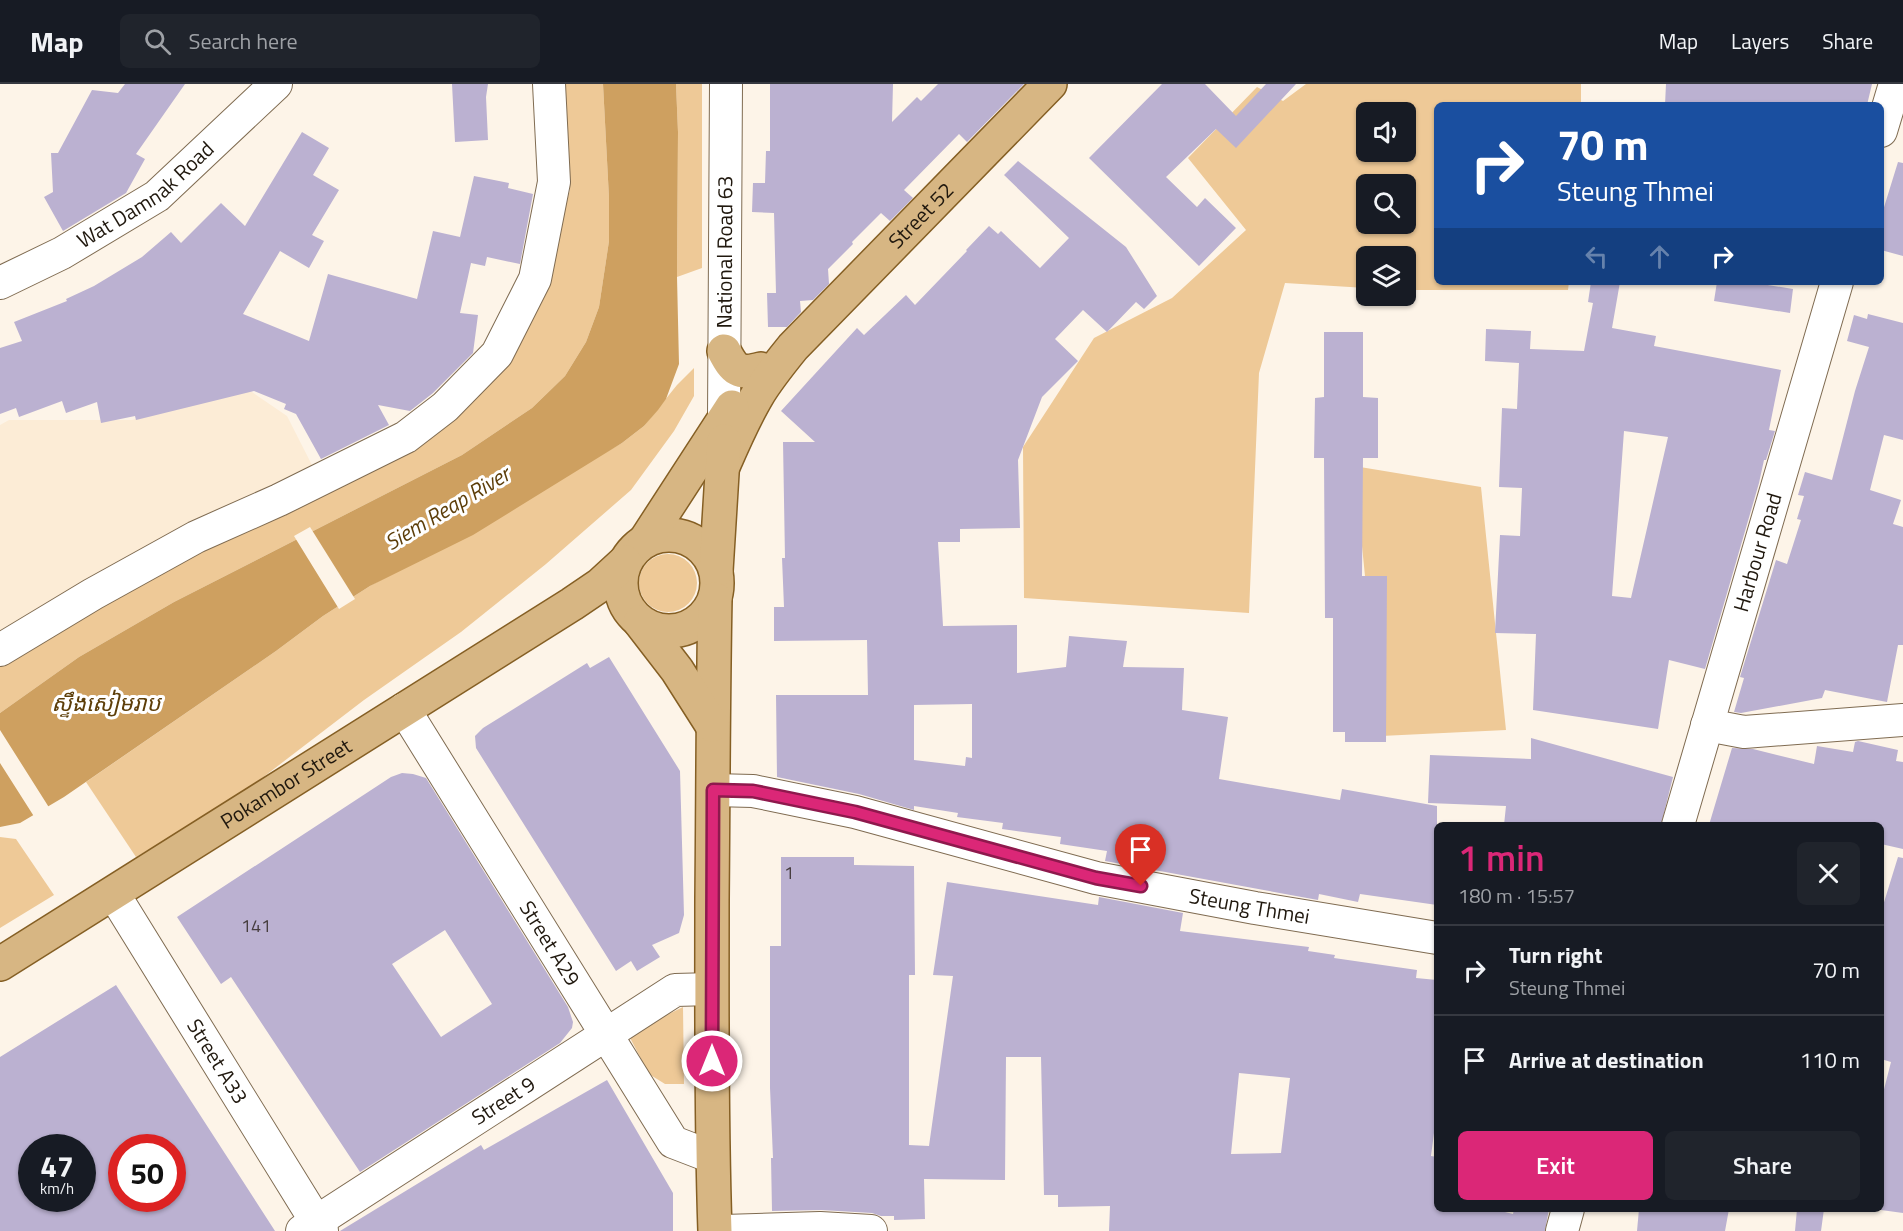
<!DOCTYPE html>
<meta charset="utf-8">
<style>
:root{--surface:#171b24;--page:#20242c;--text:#f1f3f6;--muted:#9ea1a6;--line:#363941;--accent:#db2777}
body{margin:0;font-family:"Titillium Web","Noto Sans Khmer",sans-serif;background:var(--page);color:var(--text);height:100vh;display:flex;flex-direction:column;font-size:22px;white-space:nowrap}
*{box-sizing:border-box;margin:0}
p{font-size:20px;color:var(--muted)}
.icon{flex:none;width:33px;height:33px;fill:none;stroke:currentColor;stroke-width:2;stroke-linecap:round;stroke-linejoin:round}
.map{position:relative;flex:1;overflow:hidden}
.drawer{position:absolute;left:1434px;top:738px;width:450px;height:390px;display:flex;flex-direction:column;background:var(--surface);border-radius:9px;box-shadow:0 2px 4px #0004}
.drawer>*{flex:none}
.top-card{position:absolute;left:1434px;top:18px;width:450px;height:183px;border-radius:9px;box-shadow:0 2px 4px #0004;background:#1a4fa0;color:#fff;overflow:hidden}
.buttons{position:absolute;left:1356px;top:18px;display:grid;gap:12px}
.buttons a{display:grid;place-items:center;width:60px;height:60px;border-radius:9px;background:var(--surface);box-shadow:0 2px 4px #0004;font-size:30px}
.speed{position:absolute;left:18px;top:1050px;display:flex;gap:12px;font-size:30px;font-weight:700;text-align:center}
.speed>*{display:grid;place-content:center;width:78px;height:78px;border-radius:50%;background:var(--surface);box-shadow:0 2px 4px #0004;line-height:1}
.speed small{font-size:15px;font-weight:400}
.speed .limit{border:9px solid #d22;background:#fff;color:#111}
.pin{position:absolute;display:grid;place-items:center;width:51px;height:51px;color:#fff;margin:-62px -26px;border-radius:50% 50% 50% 0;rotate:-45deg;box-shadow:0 0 6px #0007}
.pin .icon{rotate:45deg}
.me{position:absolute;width:66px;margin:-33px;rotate:0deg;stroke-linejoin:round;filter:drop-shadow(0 0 4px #0008)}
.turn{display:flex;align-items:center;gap:21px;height:126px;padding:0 24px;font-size:27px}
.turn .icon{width:78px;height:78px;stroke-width:2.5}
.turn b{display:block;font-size:42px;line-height:51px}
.lanes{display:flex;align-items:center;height:57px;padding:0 24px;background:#0003;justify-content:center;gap:30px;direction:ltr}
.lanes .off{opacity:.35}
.round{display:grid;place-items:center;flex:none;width:63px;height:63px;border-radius:9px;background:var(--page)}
.headline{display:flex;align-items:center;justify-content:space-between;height:102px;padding:0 24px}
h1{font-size:36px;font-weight:600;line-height:45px;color:var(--accent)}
.action{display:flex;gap:12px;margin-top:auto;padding:12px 24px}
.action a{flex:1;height:69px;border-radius:9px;background:var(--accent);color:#fff;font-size:24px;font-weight:600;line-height:69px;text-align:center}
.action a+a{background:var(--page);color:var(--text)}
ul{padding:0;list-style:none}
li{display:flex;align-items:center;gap:18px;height:90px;padding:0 24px;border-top:2px solid var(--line)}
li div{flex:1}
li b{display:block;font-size:22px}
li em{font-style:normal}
header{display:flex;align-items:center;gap:36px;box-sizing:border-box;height:84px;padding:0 30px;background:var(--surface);border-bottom:2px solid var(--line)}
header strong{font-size:28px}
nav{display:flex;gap:33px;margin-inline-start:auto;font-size:21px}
.search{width:420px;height:54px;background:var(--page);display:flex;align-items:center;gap:15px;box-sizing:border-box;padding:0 21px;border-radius:9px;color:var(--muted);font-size:22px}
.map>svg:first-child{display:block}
</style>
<header>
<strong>Map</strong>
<div class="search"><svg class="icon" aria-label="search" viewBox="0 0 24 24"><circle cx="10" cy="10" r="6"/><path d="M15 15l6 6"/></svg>Search here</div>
<nav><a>Map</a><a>Layers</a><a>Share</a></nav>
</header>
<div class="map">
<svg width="1903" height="1147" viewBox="0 0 1903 1147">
<rect width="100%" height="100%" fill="#fdf4e8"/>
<path fill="#fcecd6" d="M246,304L287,332L315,387L0,573V341L9,336H132Z"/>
<path fill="#eec997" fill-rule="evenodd" d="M560,0H603L609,114V157L599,223L586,258L565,292L532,324L462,371L174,518L79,573L0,629V576L442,337L546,192L570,106Z
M676,0H702V184L677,193L678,48Z
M1306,0H1581V21H1437V198H1569L1568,206H1406V172H1366V204L1285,199L1259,289L1249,529L1024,514L1023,363L1094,254L1172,214L1246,146L1188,74L1257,3L1283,17ZM1366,28H1406V68H1366ZM1366,100H1406V140H1366Z
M694,284V312L674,347L631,406L546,480L461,548L364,616L232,717L136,773L86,698L276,567L323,532L370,502L622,359L644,342L677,301Z
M1354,382L1481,403L1506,646L1381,652Z
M639 499a29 29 0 1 1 58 0a29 29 0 1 1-58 0Z
M0,753L16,755L54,811L0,844Z
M683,923L684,1000H665L649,990L628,950Z"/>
<path fill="#cea060" d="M603,0H676L678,48L677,193L679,280L666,315L658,326L644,342L622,359L473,451L370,502L323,532L276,567L64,713L20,739L0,743V629L79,573L174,518L462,371L532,324L565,292L586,258L599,223L609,157V114Z"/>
<path fill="#fdf4e8" d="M310,443L355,515L339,525L294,452Z
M0,646L50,725L35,734L0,679Z"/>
<path fill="#bbb1d1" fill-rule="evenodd" d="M125,0H185L136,70L145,75L126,109L63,147L44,113L53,108L51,69H58L92,6L118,9Z
M452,0H488L486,13L488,56L455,58Z
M770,0H893L892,38L917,13L921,17L938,0H1024L967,58L959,50L904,106L913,114L890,137L881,129L852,158L853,160L828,185L829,200L813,216L800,217L801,228L787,243H768L767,209H776L774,129L752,128L753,99H765L766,67H770Z
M1162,0H1205L1236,32L1266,0H1296L1236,64L1216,45L1166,93L1197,123L1205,114L1236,144L1199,182L1089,74Z
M1666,0H1872L1867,21H1665Z
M302,48L329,64L313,91L339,106L312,151L324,157L309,184L280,167L243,230L309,257L328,190L417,215L433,147L460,153L474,92L509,99L508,104L533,110L520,180L487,173L485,182L471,179L460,229L478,231L473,269L433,309L410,327L378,321L389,341L321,375L296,330L284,325L286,320L254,307L136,336L135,332L101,339L97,318L66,329L62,317L19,333L16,324L0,330V264L22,257L14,238L67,217L66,215L94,202L142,173L171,148L181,159L221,119L245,142Z
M1018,77L1126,163L1157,212L1144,225L1136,218L1107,248L1083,226L1055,255L1078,277L1042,313L1018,376L1020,444L960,445V458H938L943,542L1017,541V589L1066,583L1069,552L1127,557L1123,583L1184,584L1182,626L1228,633L1219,695L1340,716L1342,705L1437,722V821L1360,810L1358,818L1319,810L1318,816L1105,777L1107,767L1060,760L1061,753L1002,745L1003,739L957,733L958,729L914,722V726L859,710L777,693L776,611H868L867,556L774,557V523H784L782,474H785L783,358H815L781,327L857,244L864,251L906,211L915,221L967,167L966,166L989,142L998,150L1001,147L1040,184L1069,154L1004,91ZM972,620V674L966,673L965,682L914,676V621Z
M1898,78L1903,79V172L1881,166V133Z
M1591,198H1620L1612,244L1656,252L1654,262L1781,286L1769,346L1775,347L1766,376H1764L1759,399L1705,585L1669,576L1658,645L1533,626L1536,550L1495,549L1500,451L1520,452L1522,404L1499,403L1502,324L1517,325L1519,279L1485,277L1486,245L1531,247L1530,265L1584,267L1593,219L1588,218ZM1624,347L1668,353L1631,514L1612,512Z
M1717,198H1749L1793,205L1790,229L1714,217Z
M1868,230L1903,239V356L1884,351L1870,406L1901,416L1893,440L1903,443V561H1898L1887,618L1825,606L1822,614L1741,629L1734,628L1744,594L1740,593L1776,476L1787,480L1801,436L1797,435L1804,412L1798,411L1805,388L1832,396L1855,307L1869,263L1847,257L1854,231L1867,235Z
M1324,248H1363V313L1378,314V374H1363L1362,492H1387L1386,658H1345V648H1333V534H1325L1324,374H1314L1315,314L1324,313Z
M609,573L680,687L684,831L679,849L652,861L660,873L637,887L631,877L616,887L476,664L475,652L483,644L587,579L590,584Z
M1531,654L1673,693L1661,741H1504L1506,722L1428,719L1430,671L1531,675Z
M1858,657L1898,666L1896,677L1903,678V765L1881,760V741H1709L1732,664L1753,665L1814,680L1817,662L1853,668L1855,658Z
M402,689L413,690L426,694L568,923L573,938L572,944L560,959L360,1088L231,893L221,900L177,833L391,693ZM445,846L492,920L441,953L392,880Z
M781,773H854V781L914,782L915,891H909V1061L929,1062L953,892L933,891L947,798L1098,821L1099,813L1183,829L1180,847L1309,863L1308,867L1335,871L1334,874L1417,886L1416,894L1437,896V1026L1431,1072L1437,1073V1125H1493L1513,1130L1514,1125H1549L1545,1147H1109L1110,1122L1058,1123V1111H1044L1041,973H1006L1005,1096L924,1095L925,1135L894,1136V1132H881L872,1129L821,1126L772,1127L771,1074H773L770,1004V862H781ZM1239,989L1290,994L1281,1069L1231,1070Z
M1898,773L1903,774V1129L1881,1126V1017L1891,978L1881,975V828Z
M116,901L275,1147H0V973ZM32,1064H82V1114H32ZM122,1064H172V1114H122Z
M607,996L673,1109V1147H340L481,1061L484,1066Z
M1639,1125H1729L1725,1147H1637Z
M1797,1125H1824L1821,1147H1795Z"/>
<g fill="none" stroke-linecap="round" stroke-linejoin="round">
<g stroke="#7f6b51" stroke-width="34">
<g id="minor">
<path d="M1881,47L1895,0"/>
<path id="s1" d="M0,199L62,169L157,112L276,0"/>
<path id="s2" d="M724,334L726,0"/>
<path d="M0,566L93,510L196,453L279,416L406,353L445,323L497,270L535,195L554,98L549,0"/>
<path id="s3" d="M404,625L673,1058L712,1073"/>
<path d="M1707,641L1744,648L1903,636"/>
<path id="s4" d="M713,706L753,707L855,728L1096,794L1255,824L1437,854"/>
<path id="s5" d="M1678,741L1837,198"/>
<path id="s6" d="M113,809L322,1147"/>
<path id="s7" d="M302,1147L675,906L712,905"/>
<path d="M724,1147L820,1144L871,1147"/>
<path d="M1562,1147L1568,1125"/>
</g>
</g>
<g stroke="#855f24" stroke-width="36">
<g id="major">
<path d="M724,267C734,286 739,291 761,285"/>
<path id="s8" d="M724,380C734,357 744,334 757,312C767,295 780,279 793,263L1050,0"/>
<circle cx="669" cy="499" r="48"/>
<path d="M645,457L732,323"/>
<path d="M716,487L724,357"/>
<path d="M715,515C713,615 713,715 712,815C712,926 711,1036 715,1147"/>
<path d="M640,538L677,586L712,641"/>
<path id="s9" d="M0,880L572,520L600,501L625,478"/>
</g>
</g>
<use href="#minor" stroke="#fff" stroke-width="32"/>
<use href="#major" stroke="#d7b683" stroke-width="33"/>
</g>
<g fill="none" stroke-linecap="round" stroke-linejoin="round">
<g stroke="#8e194d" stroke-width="15">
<path id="route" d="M712,977L713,706L753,707L855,728L1096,794L1141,802"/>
</g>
<use href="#route" stroke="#db2777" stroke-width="10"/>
</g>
<g text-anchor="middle" stroke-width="6" stroke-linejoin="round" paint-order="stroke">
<g font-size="18" fill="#473e3f">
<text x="789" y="795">1</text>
<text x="256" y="848">141</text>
</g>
<g font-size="21" fill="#20180e" stroke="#fff">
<text dy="7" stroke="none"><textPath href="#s1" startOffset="171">Wat Damnak Road</textPath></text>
<text dy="7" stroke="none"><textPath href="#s8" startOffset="320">Street 52</textPath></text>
<text dy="7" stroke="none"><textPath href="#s2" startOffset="166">National Road 63</textPath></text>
<text dy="7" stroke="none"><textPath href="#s5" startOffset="284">Harbour Road</textPath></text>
<text dy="7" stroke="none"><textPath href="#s9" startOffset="338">Pokambor Street</textPath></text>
<text dy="7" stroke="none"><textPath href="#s4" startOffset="550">Steung Thmei</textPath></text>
<text dy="7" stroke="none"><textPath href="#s3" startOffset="276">Street A29</textPath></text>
<text dy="7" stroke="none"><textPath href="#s6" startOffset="198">Street A33</textPath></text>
<text dy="7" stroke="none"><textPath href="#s7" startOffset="240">Street 9</textPath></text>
</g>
<g font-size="22" font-style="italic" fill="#5d3e09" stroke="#fff">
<text transform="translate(447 424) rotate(-31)" y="8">Siem Reap River</text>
<text x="106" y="627">ស្ទឹងសៀមរាប</text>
</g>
</g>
</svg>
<div class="buttons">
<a><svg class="icon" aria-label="sound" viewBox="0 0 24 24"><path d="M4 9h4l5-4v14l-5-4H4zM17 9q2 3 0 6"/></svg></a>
<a><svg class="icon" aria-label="search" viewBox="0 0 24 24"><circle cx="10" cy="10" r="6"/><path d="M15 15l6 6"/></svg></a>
<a><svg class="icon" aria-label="layers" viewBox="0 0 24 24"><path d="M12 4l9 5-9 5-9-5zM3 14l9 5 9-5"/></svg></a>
</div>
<div class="speed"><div>47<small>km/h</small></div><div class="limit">50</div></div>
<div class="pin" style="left:1141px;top:802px;background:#d93025"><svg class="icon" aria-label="arrive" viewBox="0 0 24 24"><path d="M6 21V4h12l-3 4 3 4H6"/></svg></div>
<svg class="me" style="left:712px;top:977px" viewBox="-20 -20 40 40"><circle r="17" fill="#db2777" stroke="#fff" stroke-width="3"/><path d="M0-11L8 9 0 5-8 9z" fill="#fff"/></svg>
<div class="top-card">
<div class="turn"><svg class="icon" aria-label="right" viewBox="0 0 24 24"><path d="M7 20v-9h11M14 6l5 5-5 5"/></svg><div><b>70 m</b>Steung Thmei</div></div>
<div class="lanes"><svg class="icon off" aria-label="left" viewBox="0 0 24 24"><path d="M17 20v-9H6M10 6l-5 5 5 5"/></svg><svg class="icon off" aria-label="ahead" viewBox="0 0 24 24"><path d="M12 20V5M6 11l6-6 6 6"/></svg><svg class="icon" aria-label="right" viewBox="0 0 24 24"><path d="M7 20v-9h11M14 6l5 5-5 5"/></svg></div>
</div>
<section class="drawer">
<div class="headline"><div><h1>1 min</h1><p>180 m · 15:57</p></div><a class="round"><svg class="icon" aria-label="close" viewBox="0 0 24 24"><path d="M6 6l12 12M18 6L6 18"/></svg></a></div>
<ul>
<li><svg class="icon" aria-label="right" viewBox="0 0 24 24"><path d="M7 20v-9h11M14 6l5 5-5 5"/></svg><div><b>Turn right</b><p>Steung Thmei</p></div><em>70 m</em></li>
<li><svg class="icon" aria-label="arrive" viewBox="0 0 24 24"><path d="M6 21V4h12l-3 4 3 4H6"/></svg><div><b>Arrive at destination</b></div><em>110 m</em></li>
</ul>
<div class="action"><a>Exit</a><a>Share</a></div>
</section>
</div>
